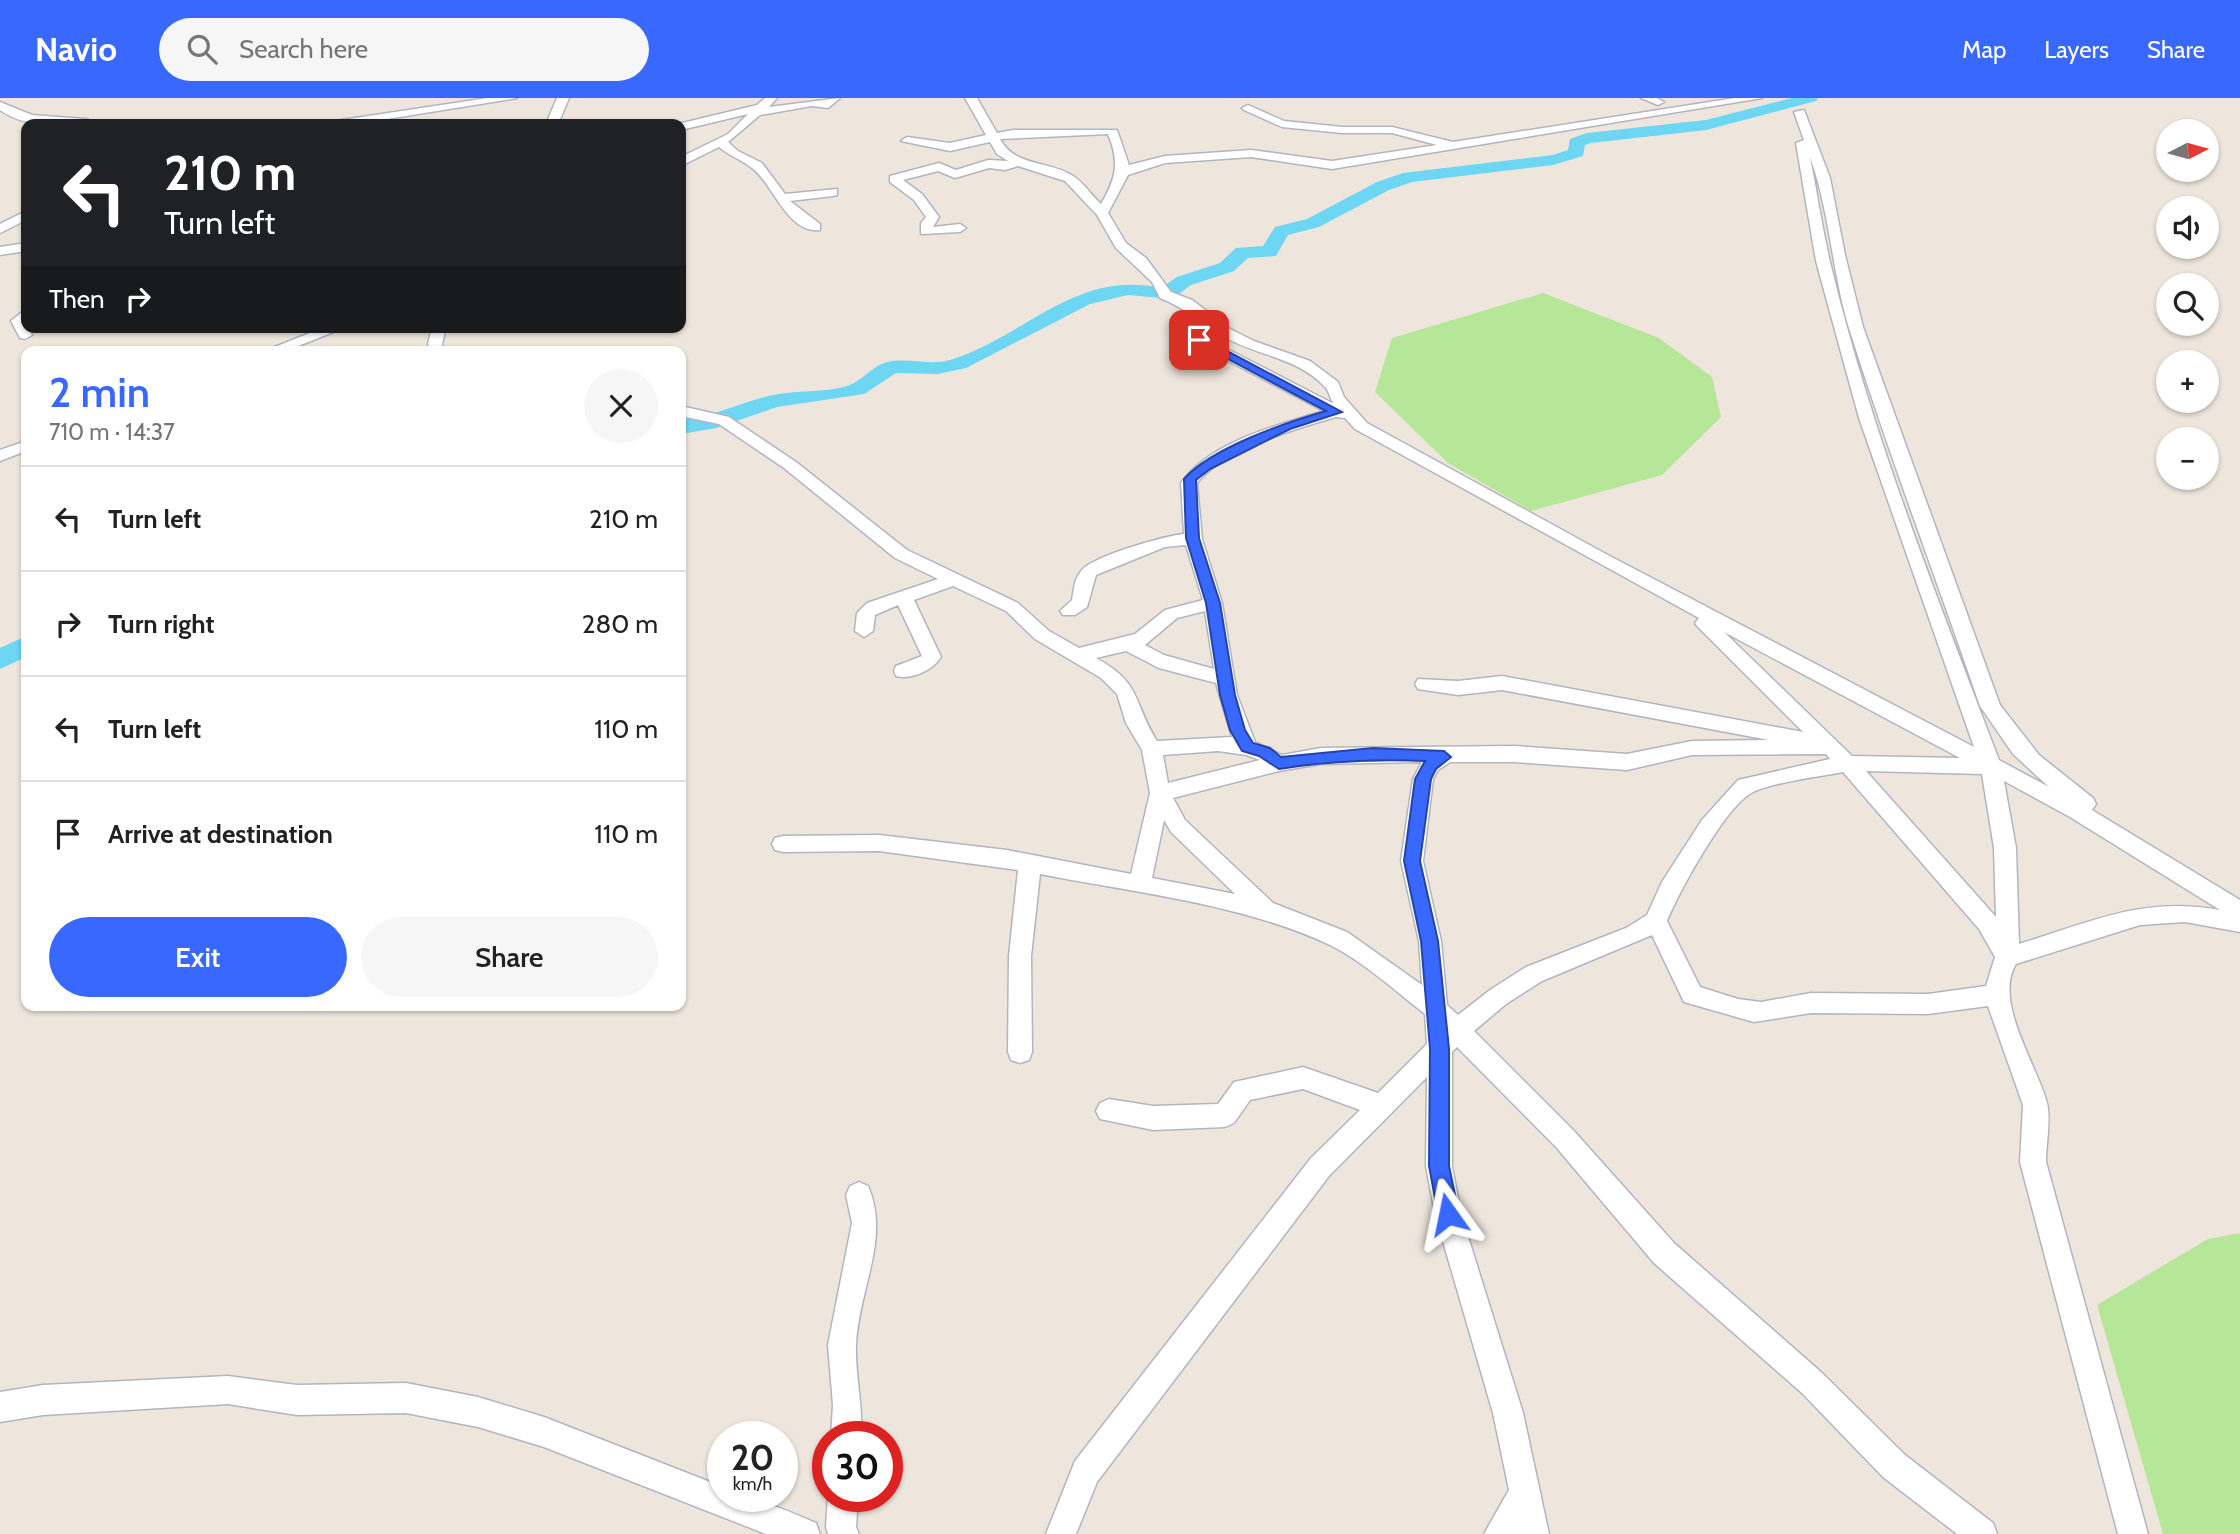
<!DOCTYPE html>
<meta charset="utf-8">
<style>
:root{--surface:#fff;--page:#f6f6f6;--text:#222;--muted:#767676;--line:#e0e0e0;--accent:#3968ff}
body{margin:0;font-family:Cabin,sans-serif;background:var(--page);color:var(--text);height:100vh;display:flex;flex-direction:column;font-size:26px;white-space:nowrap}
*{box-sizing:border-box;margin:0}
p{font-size:23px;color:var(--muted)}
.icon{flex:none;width:38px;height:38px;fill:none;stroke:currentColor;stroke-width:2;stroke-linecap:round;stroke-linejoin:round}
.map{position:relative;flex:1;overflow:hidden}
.side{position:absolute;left:21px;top:248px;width:665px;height:665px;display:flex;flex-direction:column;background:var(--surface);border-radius:14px;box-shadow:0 2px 5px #0004}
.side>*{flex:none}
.banner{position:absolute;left:21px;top:21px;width:665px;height:214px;border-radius:14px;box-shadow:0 2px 5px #0004;background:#202124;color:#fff;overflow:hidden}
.needle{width:46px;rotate:84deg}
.tools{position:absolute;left:2156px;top:21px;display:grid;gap:14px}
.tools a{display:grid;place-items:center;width:63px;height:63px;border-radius:50%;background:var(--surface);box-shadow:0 2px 5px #0004;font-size:35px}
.speed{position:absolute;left:707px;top:1323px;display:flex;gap:14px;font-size:35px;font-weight:700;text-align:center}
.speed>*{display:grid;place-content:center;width:91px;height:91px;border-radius:50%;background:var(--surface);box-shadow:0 2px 5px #0004;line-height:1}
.speed small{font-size:18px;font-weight:400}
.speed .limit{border:10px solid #d22;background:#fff;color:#111}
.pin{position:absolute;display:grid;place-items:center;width:60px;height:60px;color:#fff;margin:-30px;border-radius:14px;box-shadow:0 4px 10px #0006}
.me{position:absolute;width:77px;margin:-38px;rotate:348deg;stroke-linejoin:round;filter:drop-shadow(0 0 5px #0008)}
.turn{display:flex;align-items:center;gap:24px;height:147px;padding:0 28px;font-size:32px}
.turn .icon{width:91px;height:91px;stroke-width:2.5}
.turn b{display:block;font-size:49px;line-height:60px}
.then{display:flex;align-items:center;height:66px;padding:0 28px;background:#0003;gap:14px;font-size:26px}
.round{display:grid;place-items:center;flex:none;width:74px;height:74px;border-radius:37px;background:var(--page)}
.headline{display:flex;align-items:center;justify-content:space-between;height:119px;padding:0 28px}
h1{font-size:42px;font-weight:600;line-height:52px;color:var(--accent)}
.button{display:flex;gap:14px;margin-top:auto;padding:14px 28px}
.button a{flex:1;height:80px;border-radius:42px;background:var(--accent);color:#fff;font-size:28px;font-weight:600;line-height:80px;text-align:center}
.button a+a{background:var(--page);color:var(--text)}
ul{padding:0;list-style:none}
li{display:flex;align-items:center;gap:21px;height:105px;padding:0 28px;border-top:2px solid var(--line)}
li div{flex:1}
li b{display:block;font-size:26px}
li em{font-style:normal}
header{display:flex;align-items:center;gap:42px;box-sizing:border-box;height:98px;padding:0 35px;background:var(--accent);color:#fff}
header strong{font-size:33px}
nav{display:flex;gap:38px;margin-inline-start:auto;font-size:24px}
.search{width:490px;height:63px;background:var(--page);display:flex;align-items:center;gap:18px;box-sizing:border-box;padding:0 24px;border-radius:38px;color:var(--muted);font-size:26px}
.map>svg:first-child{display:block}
</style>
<header>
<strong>Navio</strong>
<div class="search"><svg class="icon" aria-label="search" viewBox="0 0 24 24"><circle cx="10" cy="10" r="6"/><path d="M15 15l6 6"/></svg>Search here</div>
<nav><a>Map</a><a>Layers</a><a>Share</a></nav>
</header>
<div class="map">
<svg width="2240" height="1436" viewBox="0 0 2240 1436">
<rect width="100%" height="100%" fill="#eee6dd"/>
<path fill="#b6e698" d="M1543,195L1659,240L1712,279L1721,319L1662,377L1531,413L1448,365L1375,294L1392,240Z
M2240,1135V1436H2163L2097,1207L2208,1141Z"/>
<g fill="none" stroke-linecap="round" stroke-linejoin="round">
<path fill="#6cd6f3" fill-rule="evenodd" d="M1792,0H1818L1816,3L1706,32L1591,45L1585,47L1583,58L1553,67L1412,84L1389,92L1319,129L1288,137L1276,158L1248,160L1234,173L1191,187L1172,201L1128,197L1090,206L966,270L938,276L896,275L864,296L777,309L716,330L681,336V322C713,319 741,304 773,297C797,292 823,295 847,288C863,283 870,269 887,264C908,259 930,268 950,262C1025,239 1075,171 1161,190L1177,179L1220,165L1236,150L1263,148L1275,129L1307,121L1377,84L1403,75L1553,57L1568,52L1570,41L1587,35L1706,22Z
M26,538V559L0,571V550Z"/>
<g stroke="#b1b5c0" stroke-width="3">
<path id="minor" d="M488,0H517L356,26H329L335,23Z
M557,0H569L558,26H546Z
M765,0H777L769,9L840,0L828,10L812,8L760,17L728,44L738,53L762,65L785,96L837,91V97L833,98L790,103L820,126V132C788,137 772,84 752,70C742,62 730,58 719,49L681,68V59L728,36L748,16L681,32L678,26L757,7Z
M965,0H977L997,35L1013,32H1117L1129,67L1165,58L1251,52L1332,63L1437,47L1392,35H1342L1282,29L1244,12L1242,10L1248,7L1284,23L1342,29H1392L1453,44L1735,0H1762L1332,71L1251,59L1165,65L1128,77L1108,115L1126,145L1146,160L1171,194L1192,202L1230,231L1254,243L1310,263L1338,284L1344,299L1367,325L1604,455L1974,649L1859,320L1816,163L1796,45L1804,42L1794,14L1804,12L1830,80L1845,157L1863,229L2000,607L2039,657L2093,700L2096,706L2092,712L2240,802V834L2185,824L2140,827L2016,866C1993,903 2037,967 2047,1005C2051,1022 2046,1046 2046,1064L2148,1436H2118L2020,1064L2023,1007L1988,908L1928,916L1811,915L1754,924L1684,904L1652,837L1542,883L1506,906L1474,933L1574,1033L1674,1145L1822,1275L1905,1357L1993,1425L1997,1436H1957L1883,1379L1802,1295L1654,1165L1556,1049L1457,949L1452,954V1068L1461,1116L1523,1315L1549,1436H1484L1509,1392L1493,1315L1435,1116L1426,1068L1427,979L1329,1078L1097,1384L1076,1436H1046L1075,1363L1311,1060L1360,1012L1303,991L1250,1002L1234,1025L1225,1029L1153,1032L1100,1021L1096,1013L1100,1005L1109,1001L1153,1008L1218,1006L1234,984L1303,969L1378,995L1427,946L1425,916C1394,892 1364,864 1330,847C1240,805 1136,795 1040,776L1031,858L1032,954L1029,962L1020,965L1011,962L1008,954L1009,858L1018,772L879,753L783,754L775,752L772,746L775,740L783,738L879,737L1007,752L1131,776L1150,695L1142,652L1126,625L1117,596L1101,580L1035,541L1006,513L953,488L914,502L941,559C933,572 912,582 896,578L894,573L896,568L922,558L898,507L875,517L873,533L864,539L855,533L857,515L867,505L938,481L895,460L784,370L719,326L681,318V308L729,319L796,364L907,452L1018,505L1049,533L1079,550L1135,536L1165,512L1203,502L1186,447L1165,449L1096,477L1087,509L1075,517H1063L1060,513L1072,502C1074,491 1074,481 1082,472C1094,458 1164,438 1184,436L1181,385C1210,344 1277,327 1324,313L1194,245V239H1204L1334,306C1330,301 1329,292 1324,288C1297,259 1253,257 1221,237C1199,224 1184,209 1160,200L1152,184L1116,150L1097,117L1065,83L1018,68L1005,72L989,70L955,80L938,73L903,82L922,96L939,119L933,129L960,126L966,130L960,134L921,136V125L926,119L914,102L890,84V78L939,65L956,72L988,62L1008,63L997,56L990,44L950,53L901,43L907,39L950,45L986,37ZM1108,36C1120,65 1116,80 1101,106C1092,98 1083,84 1073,78C1049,62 1016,70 1000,41ZM1810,59C1830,114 1832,174 1849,230C1889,357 1937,482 1980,608L2013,656L2049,689L1999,662C1937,499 1871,334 1830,164C1822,129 1817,94 1810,59ZM1336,319L1345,320L1355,331L1699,520L1695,525L1698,529L1803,634L1502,578L1458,583L1418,581L1415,586L1418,591L1458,597L1502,592L1769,642L1692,643L1627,656L1515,648L1321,650L1282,657L1255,644L1237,597L1222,505L1202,441L1197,385C1223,352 1295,331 1336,319ZM1205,513L1214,571L1164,557L1145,547L1177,520ZM1724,534L1960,660L1852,658ZM1126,553L1159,570L1216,585L1232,639L1157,643C1132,603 1143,586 1096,560ZM1218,653L1246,657L1260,662L1168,685L1163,657ZM1826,656L1830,661L1738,682L1702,722L1662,784L1647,817L1626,830L1526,869L1490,892L1458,917L1447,907L1441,843L1423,763L1433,681L1438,672L1450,664H1515L1627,672L1692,657ZM1422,664L1413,681L1401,763L1419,843L1422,887L1347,834L1273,805L1185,722L1173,700L1279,673L1321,666ZM1866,673L1982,676L1994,750L1996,819ZM1843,674L1979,831L1995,859L1986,888L1928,896L1811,895L1761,904L1738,901L1700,889L1667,823C1679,794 1726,707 1753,694C1774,684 1818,679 1843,674ZM2004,683L2070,719L2220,812C2143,798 2091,824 2019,846L2016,750ZM1164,722L1171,734L1235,796L1152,780Z
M1641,0H1657L1664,4L1658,7Z
M0,4L32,17L85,21L103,26C71,27 27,32 0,12Z
M26,113V122L0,135V126Z
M26,145V153L0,157V149Z
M26,211V229L32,237L25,241L20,240L11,223Z
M325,229H346L283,254H262Z
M432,229H446L442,246L445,254H431L428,246Z
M26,343V353L0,363V352Z
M859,1084L868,1088C891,1140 858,1193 856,1247C855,1277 863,1307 861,1339H831L833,1307L828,1247L852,1125L846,1097L850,1088Z
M228,1278L297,1287L406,1285L478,1299L544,1319L723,1389V1398C756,1398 785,1412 816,1425L820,1436H766L544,1349L478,1329L406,1315L297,1317L228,1306L43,1317L0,1324V1294L43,1287Z
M828,1398H858L856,1429L859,1436H828L826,1429Z"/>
</g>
<use href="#minor" fill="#fff" fill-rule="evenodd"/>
</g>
<path fill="#3968ff" stroke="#2544a6" stroke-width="2" d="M1199,238L1342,314L1290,331L1210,371L1196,382L1199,440L1220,505L1235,597L1245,632L1253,645L1270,650L1281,659L1373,650L1444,653L1451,659L1436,671L1431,681L1420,763L1438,843L1449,951V1068L1459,1116L1456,1123L1448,1126L1441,1123L1438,1116L1429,1068L1430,951L1421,843L1404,763L1415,681L1425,663C1375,661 1328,663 1279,671L1259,658L1242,653L1230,632L1220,597L1206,505L1186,440L1184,381C1211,350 1287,324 1326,313L1196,244V239Z"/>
</svg>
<div class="tools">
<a><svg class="needle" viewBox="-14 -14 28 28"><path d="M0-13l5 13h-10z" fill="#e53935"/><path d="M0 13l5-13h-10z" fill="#767676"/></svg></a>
<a><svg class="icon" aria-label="sound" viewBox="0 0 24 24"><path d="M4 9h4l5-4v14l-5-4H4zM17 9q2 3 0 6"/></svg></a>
<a><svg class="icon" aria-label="search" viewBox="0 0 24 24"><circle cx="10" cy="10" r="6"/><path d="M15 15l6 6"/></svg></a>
<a>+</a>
<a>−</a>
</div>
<div class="speed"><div>20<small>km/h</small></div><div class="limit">30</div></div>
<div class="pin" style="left:1199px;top:242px;background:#d93025"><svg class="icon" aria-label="arrive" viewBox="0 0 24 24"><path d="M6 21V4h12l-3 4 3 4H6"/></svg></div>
<svg class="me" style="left:1448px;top:1116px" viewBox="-20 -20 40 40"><path d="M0-17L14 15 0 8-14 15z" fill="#3968ff" stroke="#fff" stroke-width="4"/></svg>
<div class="banner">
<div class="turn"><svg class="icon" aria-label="left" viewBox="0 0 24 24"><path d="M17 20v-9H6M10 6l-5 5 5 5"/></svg><div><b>210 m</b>Turn left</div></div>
<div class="then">Then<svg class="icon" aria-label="right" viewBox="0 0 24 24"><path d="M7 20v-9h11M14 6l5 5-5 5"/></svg></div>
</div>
<section class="side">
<div class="headline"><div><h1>2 min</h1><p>710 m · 14:37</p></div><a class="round"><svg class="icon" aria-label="close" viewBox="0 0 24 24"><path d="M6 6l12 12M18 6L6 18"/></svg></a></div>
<ul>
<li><svg class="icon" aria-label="left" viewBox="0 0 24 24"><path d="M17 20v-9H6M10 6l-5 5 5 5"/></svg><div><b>Turn left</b></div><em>210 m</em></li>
<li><svg class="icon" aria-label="right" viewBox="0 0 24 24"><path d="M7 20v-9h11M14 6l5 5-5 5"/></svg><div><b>Turn right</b></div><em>280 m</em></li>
<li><svg class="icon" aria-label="left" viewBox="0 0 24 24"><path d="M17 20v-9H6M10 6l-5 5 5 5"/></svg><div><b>Turn left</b></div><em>110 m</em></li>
<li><svg class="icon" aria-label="arrive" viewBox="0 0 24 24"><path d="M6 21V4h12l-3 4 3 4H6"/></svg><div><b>Arrive at destination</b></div><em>110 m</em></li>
</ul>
<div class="button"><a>Exit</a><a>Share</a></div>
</section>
</div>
